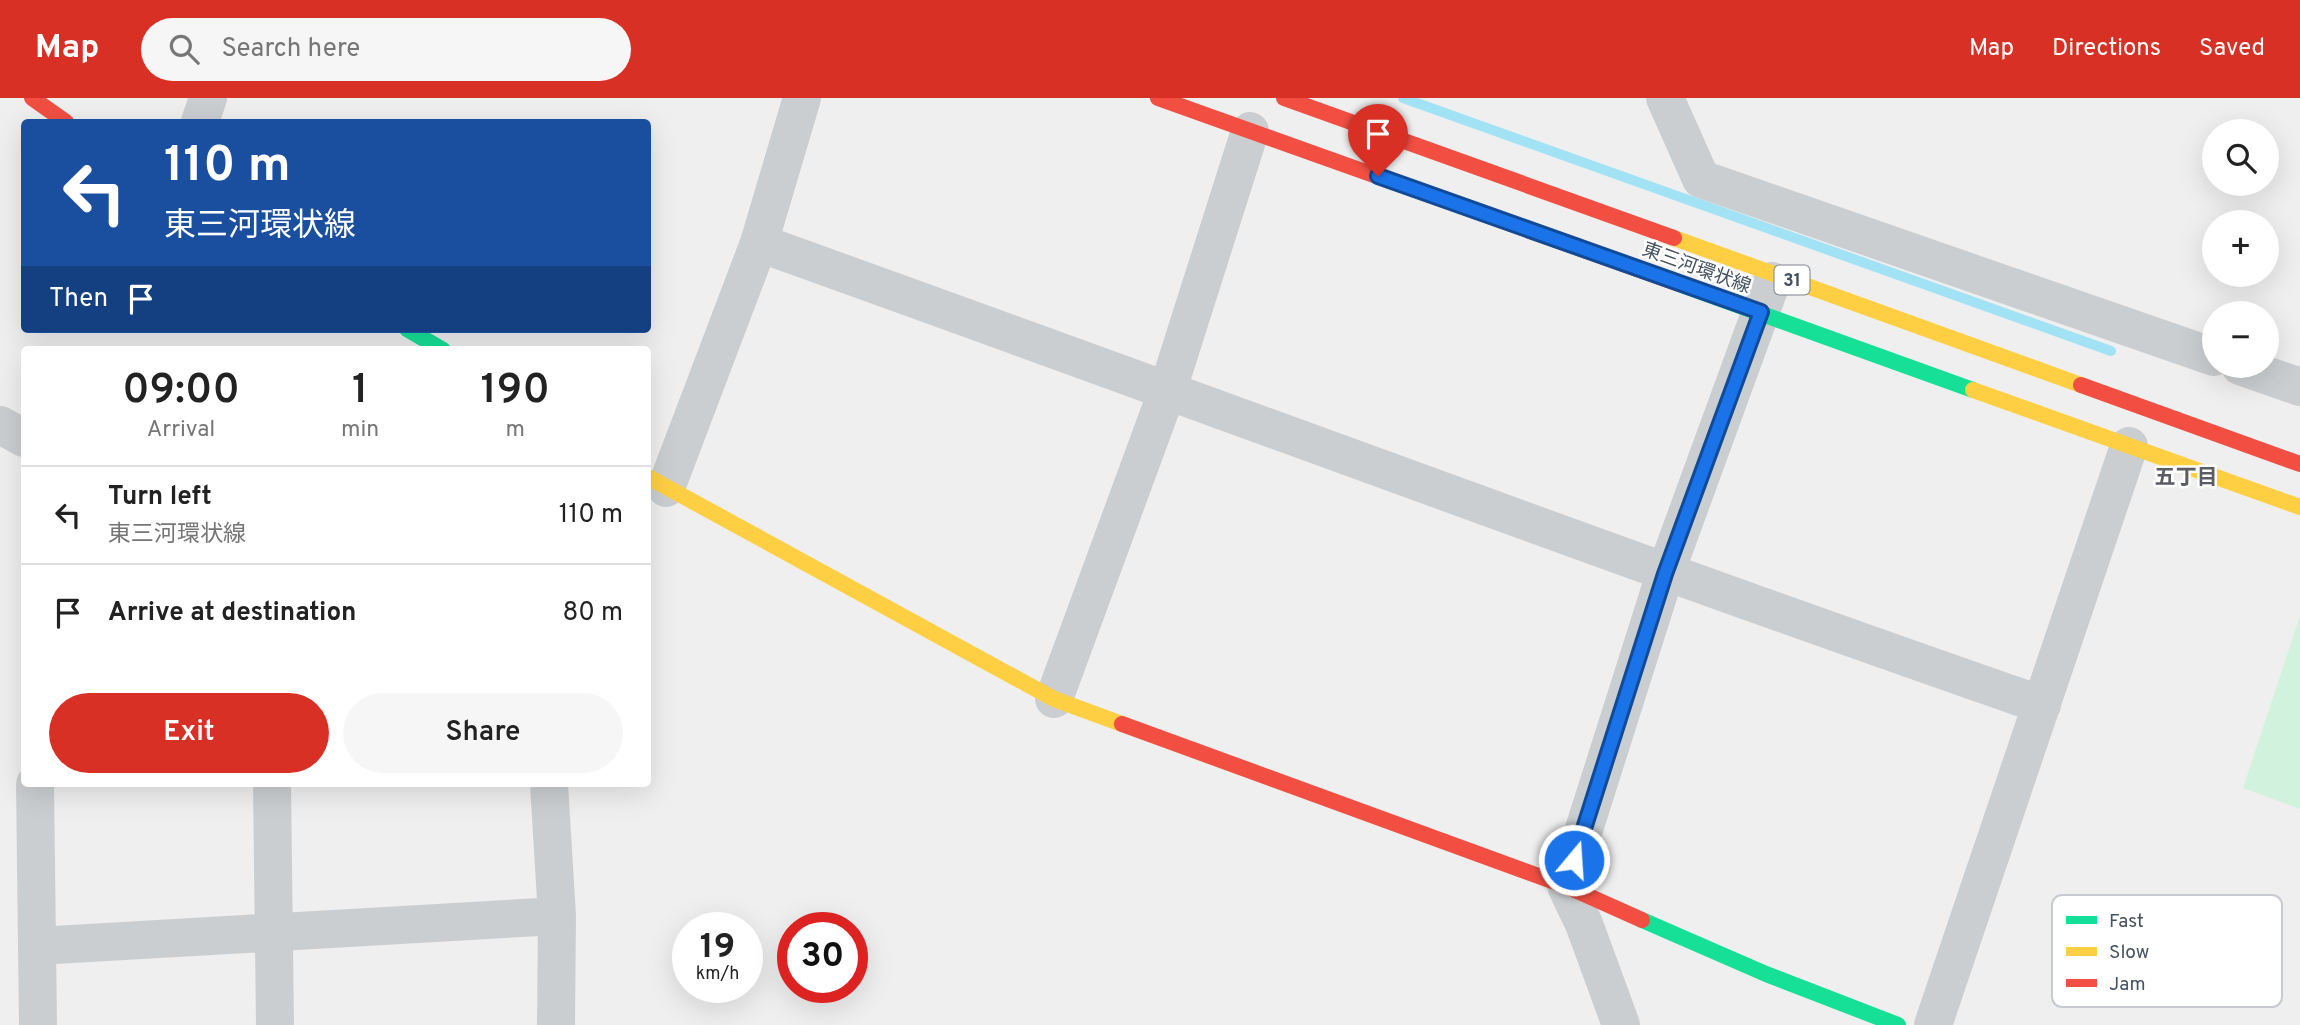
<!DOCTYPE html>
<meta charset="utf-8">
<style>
:root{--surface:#fff;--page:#f6f6f6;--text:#222;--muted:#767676;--line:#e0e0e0;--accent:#d93025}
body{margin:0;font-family:Overpass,"Noto Sans JP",sans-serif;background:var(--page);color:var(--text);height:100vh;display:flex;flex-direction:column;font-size:26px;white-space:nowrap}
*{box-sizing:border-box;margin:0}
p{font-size:23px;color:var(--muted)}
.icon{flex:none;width:38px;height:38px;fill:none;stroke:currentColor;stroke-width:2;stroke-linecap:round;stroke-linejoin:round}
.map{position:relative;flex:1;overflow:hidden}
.panel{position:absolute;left:21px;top:248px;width:630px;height:441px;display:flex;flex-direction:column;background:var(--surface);border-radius:7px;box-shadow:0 7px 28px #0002}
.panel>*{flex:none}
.hud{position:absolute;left:21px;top:21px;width:630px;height:214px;border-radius:7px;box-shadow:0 7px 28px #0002;background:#1a4fa0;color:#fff;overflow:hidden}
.tools{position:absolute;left:2202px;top:21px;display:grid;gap:14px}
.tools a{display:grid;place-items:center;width:77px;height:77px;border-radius:50%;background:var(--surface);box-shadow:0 7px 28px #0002;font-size:35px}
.speed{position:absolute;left:672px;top:814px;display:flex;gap:14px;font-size:35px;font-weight:700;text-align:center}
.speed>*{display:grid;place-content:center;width:91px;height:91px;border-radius:50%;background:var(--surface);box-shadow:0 7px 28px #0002;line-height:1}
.speed small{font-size:18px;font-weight:400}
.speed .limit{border:10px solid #d22;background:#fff;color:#111}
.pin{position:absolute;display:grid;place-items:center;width:60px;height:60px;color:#fff;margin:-72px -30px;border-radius:50% 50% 50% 0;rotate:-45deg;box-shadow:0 0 7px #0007}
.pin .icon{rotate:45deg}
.me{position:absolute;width:77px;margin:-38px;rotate:18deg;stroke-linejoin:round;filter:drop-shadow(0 0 5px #0008)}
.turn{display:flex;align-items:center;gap:24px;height:147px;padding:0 28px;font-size:32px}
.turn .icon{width:91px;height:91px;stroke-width:2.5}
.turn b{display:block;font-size:49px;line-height:60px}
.then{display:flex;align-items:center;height:66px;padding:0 28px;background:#0003;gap:14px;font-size:26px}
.eta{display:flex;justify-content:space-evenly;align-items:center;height:119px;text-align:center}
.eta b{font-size:42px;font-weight:600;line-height:49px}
.button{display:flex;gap:14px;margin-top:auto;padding:14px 28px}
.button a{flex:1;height:80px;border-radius:42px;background:var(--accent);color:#fff;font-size:28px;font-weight:600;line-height:80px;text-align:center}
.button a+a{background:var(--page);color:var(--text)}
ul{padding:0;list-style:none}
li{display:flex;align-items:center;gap:21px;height:98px;padding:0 28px;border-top:2px solid var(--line)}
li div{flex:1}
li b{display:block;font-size:26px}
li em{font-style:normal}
header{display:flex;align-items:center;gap:42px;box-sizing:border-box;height:98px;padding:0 35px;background:var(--accent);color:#fff}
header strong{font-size:33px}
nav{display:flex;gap:38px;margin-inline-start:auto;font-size:24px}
.search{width:490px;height:63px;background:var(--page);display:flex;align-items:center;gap:18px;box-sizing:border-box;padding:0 24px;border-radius:38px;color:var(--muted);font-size:26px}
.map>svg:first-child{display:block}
</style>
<header>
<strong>Map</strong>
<div class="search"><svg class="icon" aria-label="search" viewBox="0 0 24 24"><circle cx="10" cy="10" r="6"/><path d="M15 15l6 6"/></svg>Search here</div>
<nav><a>Map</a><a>Directions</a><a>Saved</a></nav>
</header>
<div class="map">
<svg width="2300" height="927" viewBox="0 0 2300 927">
<rect width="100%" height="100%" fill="#f0efef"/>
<path fill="#d1f2dd" d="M2300,518V711L2243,690Z"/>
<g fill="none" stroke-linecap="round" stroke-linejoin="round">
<path stroke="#a1e2f4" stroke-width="10" d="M1403,0L2111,253"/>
<path stroke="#cbced0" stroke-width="38" d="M1665,0L1701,81L2214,259
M200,24L208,0
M759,145C1187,298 1613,458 2042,607
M2240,268L2300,289
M0,327L24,340
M666,390L759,145L802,0
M1054,601L1168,291L1250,33
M35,686L38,927
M272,686L275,927
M549,686L557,818L556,927
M37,848L557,818
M1621,927L1584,826L1566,788L1665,476L1772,183
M1933,927L2129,348"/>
<path stroke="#16e098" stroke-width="16" d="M1679,186L1973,292
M407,231L443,252
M1642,822L1766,876L1898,927"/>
<path stroke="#ffcf43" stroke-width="16" d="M1674,140L2081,287
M1973,292L2300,409
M648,379L1054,601L1122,626"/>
<path stroke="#f24e42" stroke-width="16" d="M32,0L66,24
M1158,0L1679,186
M1284,0L1674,140
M2081,287L2300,366
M1122,626L1566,788L1642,822"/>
</g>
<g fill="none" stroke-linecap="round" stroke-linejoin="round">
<g stroke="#114b97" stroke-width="18">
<path id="route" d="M1378,78L1761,214L1665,476L1574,762"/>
</g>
<use href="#route" stroke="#1a73e8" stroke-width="12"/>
</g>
<g text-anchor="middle" stroke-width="5" stroke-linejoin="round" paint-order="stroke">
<rect fill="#fff" stroke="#7c858e" stroke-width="2" x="1774.5" y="167.5" width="35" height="29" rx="5"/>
<g font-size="18" font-weight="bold" fill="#44515e">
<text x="1792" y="188">31</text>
</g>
<g font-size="19" fill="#44515e" stroke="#fff">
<text transform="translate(1697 169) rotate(20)" y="7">東三河環状線</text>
</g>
<g font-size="21" font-weight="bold" fill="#5a5e64" stroke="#fff">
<text x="2186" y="386">五丁目</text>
</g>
</g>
<rect x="2052" y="797" width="230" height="112" rx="10" fill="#fff" stroke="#c7cbcf" stroke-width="2"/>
<rect x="2066" y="818" width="31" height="8" fill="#16e098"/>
<rect x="2066" y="849" width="31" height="9" fill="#ffcf43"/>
<rect x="2066" y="881" width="31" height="8" fill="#f24e42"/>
<g font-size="19" fill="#44515e">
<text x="2109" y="829">Fast</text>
<text x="2109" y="860">Slow</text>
<text x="2109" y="892">Jam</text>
</g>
</svg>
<div class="tools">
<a><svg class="icon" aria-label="search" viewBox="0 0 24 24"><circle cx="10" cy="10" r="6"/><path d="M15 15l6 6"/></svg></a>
<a>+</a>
<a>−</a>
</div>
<div class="speed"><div>19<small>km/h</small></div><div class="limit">30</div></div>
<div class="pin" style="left:1378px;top:78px;background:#d93025"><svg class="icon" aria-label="arrive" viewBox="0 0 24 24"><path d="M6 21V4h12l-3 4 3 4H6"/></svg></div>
<svg class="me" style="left:1574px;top:762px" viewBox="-20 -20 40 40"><circle r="17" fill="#1a73e8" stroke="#fff" stroke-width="3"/><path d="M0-11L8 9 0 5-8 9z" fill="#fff"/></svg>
<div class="hud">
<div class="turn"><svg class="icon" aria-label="left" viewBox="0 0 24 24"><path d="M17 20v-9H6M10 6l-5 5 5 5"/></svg><div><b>110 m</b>東三河環状線</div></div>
<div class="then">Then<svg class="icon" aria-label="arrive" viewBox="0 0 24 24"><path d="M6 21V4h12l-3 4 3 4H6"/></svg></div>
</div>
<section class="panel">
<div class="eta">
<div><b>09:00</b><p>Arrival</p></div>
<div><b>1</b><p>min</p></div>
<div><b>190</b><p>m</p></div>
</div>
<ul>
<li><svg class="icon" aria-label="left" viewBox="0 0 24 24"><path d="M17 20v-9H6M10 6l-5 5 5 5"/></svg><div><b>Turn left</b><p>東三河環状線</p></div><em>110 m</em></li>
<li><svg class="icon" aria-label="arrive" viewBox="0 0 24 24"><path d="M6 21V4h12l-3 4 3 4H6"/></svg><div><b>Arrive at destination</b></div><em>80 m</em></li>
</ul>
<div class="button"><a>Exit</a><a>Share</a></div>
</section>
</div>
